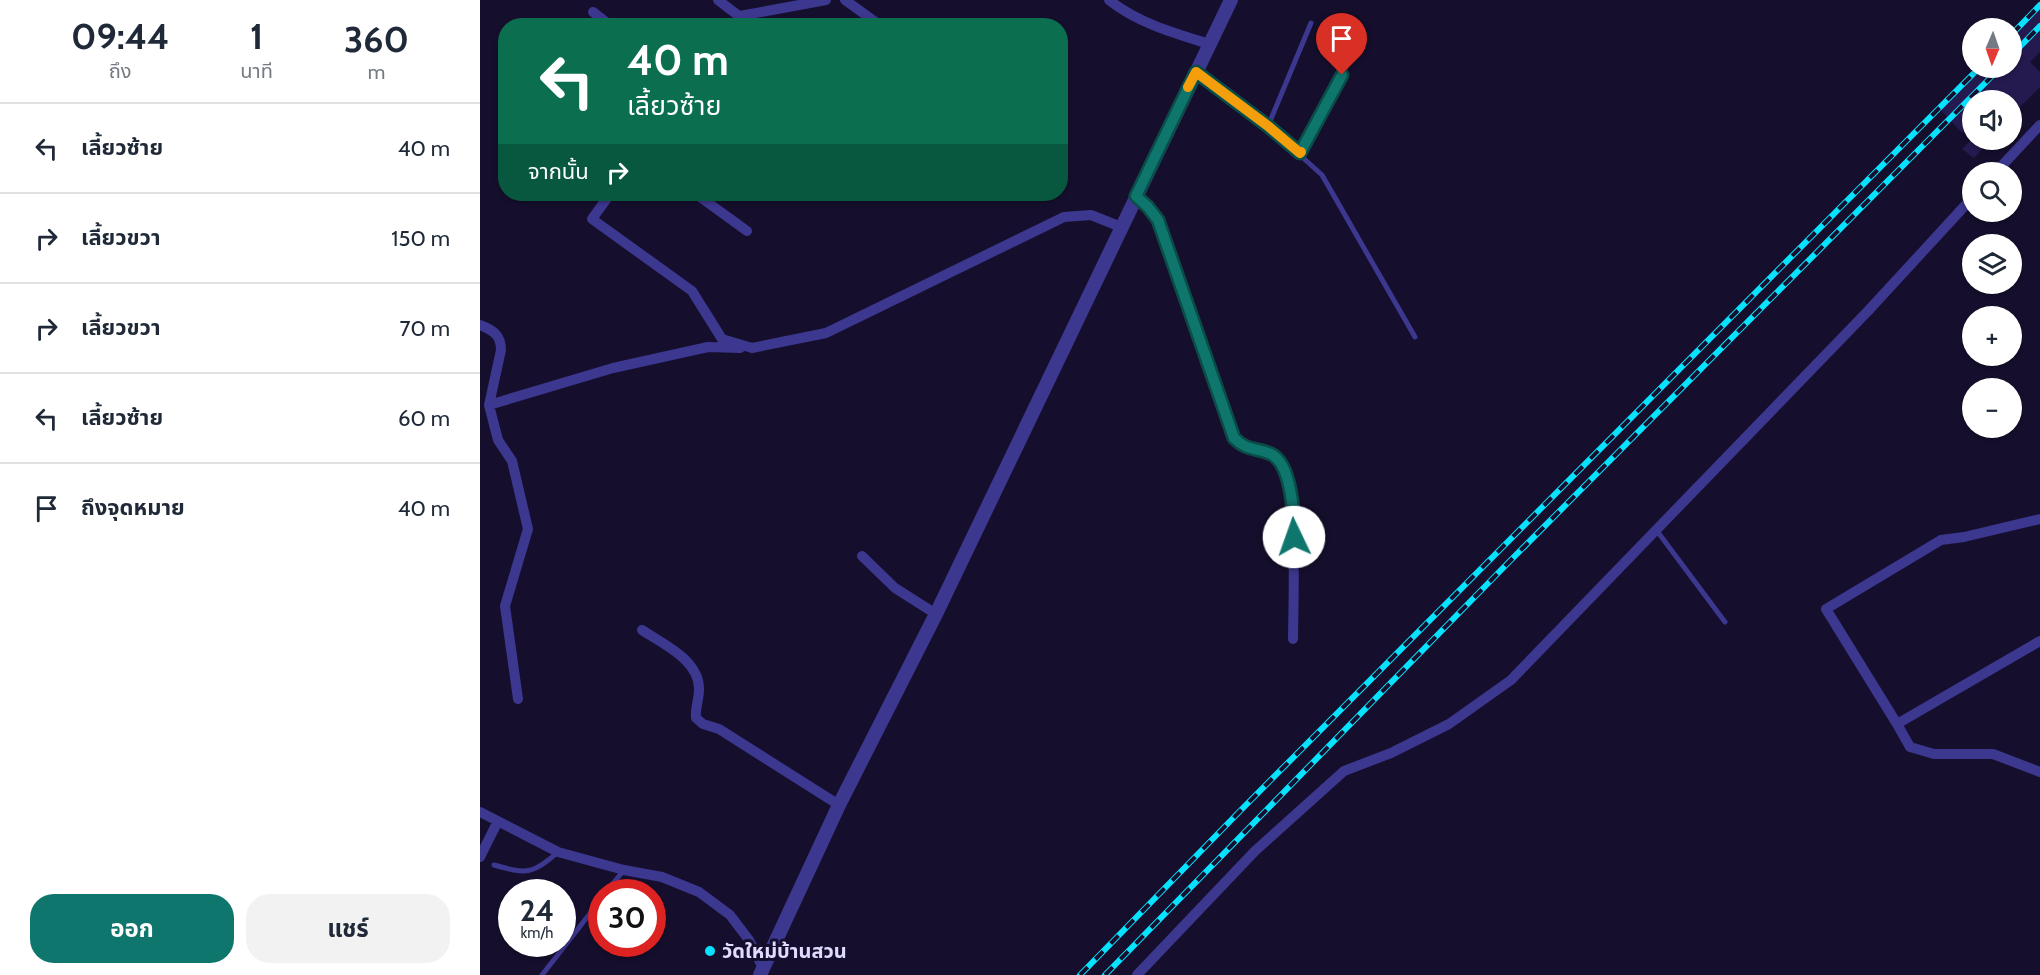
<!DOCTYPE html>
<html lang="th">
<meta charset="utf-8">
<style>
:root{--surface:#fff;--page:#f2f2f3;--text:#1f2937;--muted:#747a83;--line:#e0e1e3;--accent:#0f766e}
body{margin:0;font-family:Cabin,"Noto Sans Thai",sans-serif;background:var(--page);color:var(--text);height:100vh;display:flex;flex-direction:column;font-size:22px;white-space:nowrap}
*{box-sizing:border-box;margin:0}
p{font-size:20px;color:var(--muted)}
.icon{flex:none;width:33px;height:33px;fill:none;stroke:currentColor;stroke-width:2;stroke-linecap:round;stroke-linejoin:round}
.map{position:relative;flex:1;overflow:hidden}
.side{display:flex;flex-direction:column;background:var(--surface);width:480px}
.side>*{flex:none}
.hud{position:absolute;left:18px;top:18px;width:570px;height:183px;border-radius:24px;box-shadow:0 2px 4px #0004;background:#0b6e4f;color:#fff;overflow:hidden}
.needle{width:39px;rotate:182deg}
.buttons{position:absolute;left:1482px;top:18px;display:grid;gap:12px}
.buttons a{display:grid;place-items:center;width:60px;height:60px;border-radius:50%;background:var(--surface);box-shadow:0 2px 4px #0004;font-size:30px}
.speed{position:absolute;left:18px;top:879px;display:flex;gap:12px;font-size:30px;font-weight:700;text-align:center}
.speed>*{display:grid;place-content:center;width:78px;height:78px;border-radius:50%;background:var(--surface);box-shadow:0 2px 4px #0004;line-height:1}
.speed small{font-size:15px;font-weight:400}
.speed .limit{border:9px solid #d22;background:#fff;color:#111}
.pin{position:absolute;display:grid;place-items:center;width:51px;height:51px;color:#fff;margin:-62px -26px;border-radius:50% 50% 50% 0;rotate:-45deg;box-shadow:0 0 6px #0007}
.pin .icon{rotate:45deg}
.me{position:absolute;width:66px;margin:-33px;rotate:357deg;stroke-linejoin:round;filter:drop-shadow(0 0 4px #0008)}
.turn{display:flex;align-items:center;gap:21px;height:126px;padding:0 30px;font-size:27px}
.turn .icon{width:78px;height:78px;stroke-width:2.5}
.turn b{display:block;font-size:42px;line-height:51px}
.then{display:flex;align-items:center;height:57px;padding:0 30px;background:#0003;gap:12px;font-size:22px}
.eta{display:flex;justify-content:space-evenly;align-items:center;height:102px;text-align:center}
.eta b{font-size:36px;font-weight:700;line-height:42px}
.primary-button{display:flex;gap:12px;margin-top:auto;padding:12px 30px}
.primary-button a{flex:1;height:69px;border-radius:24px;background:var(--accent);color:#fff;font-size:24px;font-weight:700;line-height:69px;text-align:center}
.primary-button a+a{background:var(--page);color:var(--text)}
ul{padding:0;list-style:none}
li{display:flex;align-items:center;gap:18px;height:90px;padding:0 30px;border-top:2px solid var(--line)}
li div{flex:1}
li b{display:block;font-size:22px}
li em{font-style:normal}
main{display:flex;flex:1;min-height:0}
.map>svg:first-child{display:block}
</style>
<main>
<section class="side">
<div class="eta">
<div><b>09:44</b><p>ถึง</p></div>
<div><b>1</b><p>นาที</p></div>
<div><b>360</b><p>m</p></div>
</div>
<ul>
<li><svg class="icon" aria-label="left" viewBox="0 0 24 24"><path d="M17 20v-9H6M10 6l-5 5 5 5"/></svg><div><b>เลี้ยวซ้าย</b></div><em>40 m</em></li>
<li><svg class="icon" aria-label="right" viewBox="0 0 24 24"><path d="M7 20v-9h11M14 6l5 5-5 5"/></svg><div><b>เลี้ยวขวา</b></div><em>150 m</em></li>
<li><svg class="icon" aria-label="right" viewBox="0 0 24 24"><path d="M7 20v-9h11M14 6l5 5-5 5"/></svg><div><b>เลี้ยวขวา</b></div><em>70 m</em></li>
<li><svg class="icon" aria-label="left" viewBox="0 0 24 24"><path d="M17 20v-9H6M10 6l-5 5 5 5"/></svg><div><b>เลี้ยวซ้าย</b></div><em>60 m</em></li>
<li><svg class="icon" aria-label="arrive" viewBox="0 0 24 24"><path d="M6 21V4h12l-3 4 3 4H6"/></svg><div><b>ถึงจุดหมาย</b></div><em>40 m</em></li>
</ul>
<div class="primary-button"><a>ออก</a><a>แชร์</a></div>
</section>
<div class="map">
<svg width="1560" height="975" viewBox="0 0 1560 975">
<rect width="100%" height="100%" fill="#150f2d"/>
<path fill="#251a4f" d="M1560,8V52L1550,62L1560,72V87L1532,115V100H1492V121L1482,133L1460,109L1502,68H1532V37Z
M1491,140H1511L1494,158L1482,149Z"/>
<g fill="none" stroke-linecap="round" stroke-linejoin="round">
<path stroke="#3c378f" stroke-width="5" d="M717,73L788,126L842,175L935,337
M788,126L831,23
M820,153C831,133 874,62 872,44C871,32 864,26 855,18
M1177,531L1245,622
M14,865C46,874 52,875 78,852
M126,892L144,870
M62,975L122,898"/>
<path stroke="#3c378f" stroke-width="10" d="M238,0L272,26
M365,0L401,26
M629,0C658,23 694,33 729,44
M113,12L131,26
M253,26L260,16L346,0
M1516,172L1560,125
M130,194L112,219L212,291L242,339L272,348L346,333L584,217L611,215L641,227
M216,194L267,231
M656,196L668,207L678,220L754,438C770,455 785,447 799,459C819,478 813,607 813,639
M0,325C13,330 21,335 21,350L9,405
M382,556L415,588L456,614
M162,630C183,644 220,660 219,690C219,699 215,708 216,718L223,724L239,729L359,805
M1560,641L1417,724L1430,747L1454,754H1513L1560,772
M38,699L25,606L48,529L32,461L18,440L9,405L133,368L228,347L260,348
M1417,724L1346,609L1461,540L1484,537L1560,519
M0,812L78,852L144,870L182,877L219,892L250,915L269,940L283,968
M0,857L17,823
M657,975L775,851L864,771L911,753L969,724L1031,680L1388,311L1492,198"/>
<path stroke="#3c378f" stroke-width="14" d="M280,975L359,805L456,614L751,0"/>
<g stroke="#07e2ff" stroke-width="6">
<path id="rail" d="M1532,34L1560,5
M1532,55L1560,26
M600,975L760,811L1499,68
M625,975L1023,568L1520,68"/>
</g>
<use href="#rail" stroke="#150f2d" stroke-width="4" stroke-dasharray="11" stroke-linecap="butt"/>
</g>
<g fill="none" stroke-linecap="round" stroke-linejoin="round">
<g stroke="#0a4d48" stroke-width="15">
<path id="route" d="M814,537C814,516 812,464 791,454C776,447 768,452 754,438L678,220L668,207L656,196L716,72L788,126L820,153L862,75"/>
</g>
<use href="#route" stroke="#0f766e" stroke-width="10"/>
<path stroke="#f59e0b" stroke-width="10" d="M708,87L716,72L788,126L820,153L821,152"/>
</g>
<circle fill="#07e2ff" stroke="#150f2d" stroke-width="2" cx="230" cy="951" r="6"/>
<g text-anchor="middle" stroke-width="6" stroke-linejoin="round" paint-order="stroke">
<g font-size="20" font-weight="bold" fill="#e0dbff" stroke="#150f2d" text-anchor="start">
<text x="242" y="958">วัดใหม่บ้านสวน</text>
</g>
</g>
</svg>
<div class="buttons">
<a><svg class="needle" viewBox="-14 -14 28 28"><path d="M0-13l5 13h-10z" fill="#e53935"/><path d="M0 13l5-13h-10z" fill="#747a83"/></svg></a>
<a><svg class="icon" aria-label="sound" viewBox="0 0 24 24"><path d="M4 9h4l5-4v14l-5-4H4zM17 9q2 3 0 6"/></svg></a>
<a><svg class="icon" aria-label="search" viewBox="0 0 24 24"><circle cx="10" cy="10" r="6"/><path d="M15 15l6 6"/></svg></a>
<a><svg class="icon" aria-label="layers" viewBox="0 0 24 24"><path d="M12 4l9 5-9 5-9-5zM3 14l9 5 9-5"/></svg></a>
<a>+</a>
<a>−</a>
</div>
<div class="speed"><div>24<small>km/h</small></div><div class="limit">30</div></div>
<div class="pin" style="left:862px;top:75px;background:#d93025"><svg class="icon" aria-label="arrive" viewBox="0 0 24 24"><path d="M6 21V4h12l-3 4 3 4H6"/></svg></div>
<svg class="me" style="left:814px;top:537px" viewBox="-20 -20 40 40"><circle r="19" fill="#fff"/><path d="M0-13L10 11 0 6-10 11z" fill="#0f766e"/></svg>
<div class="hud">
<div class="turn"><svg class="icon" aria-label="left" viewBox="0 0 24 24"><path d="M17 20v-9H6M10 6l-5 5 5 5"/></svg><div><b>40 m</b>เลี้ยวซ้าย</div></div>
<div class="then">จากนั้น<svg class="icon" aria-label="right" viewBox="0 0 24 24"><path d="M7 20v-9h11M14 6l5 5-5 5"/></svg></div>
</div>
</div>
</main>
